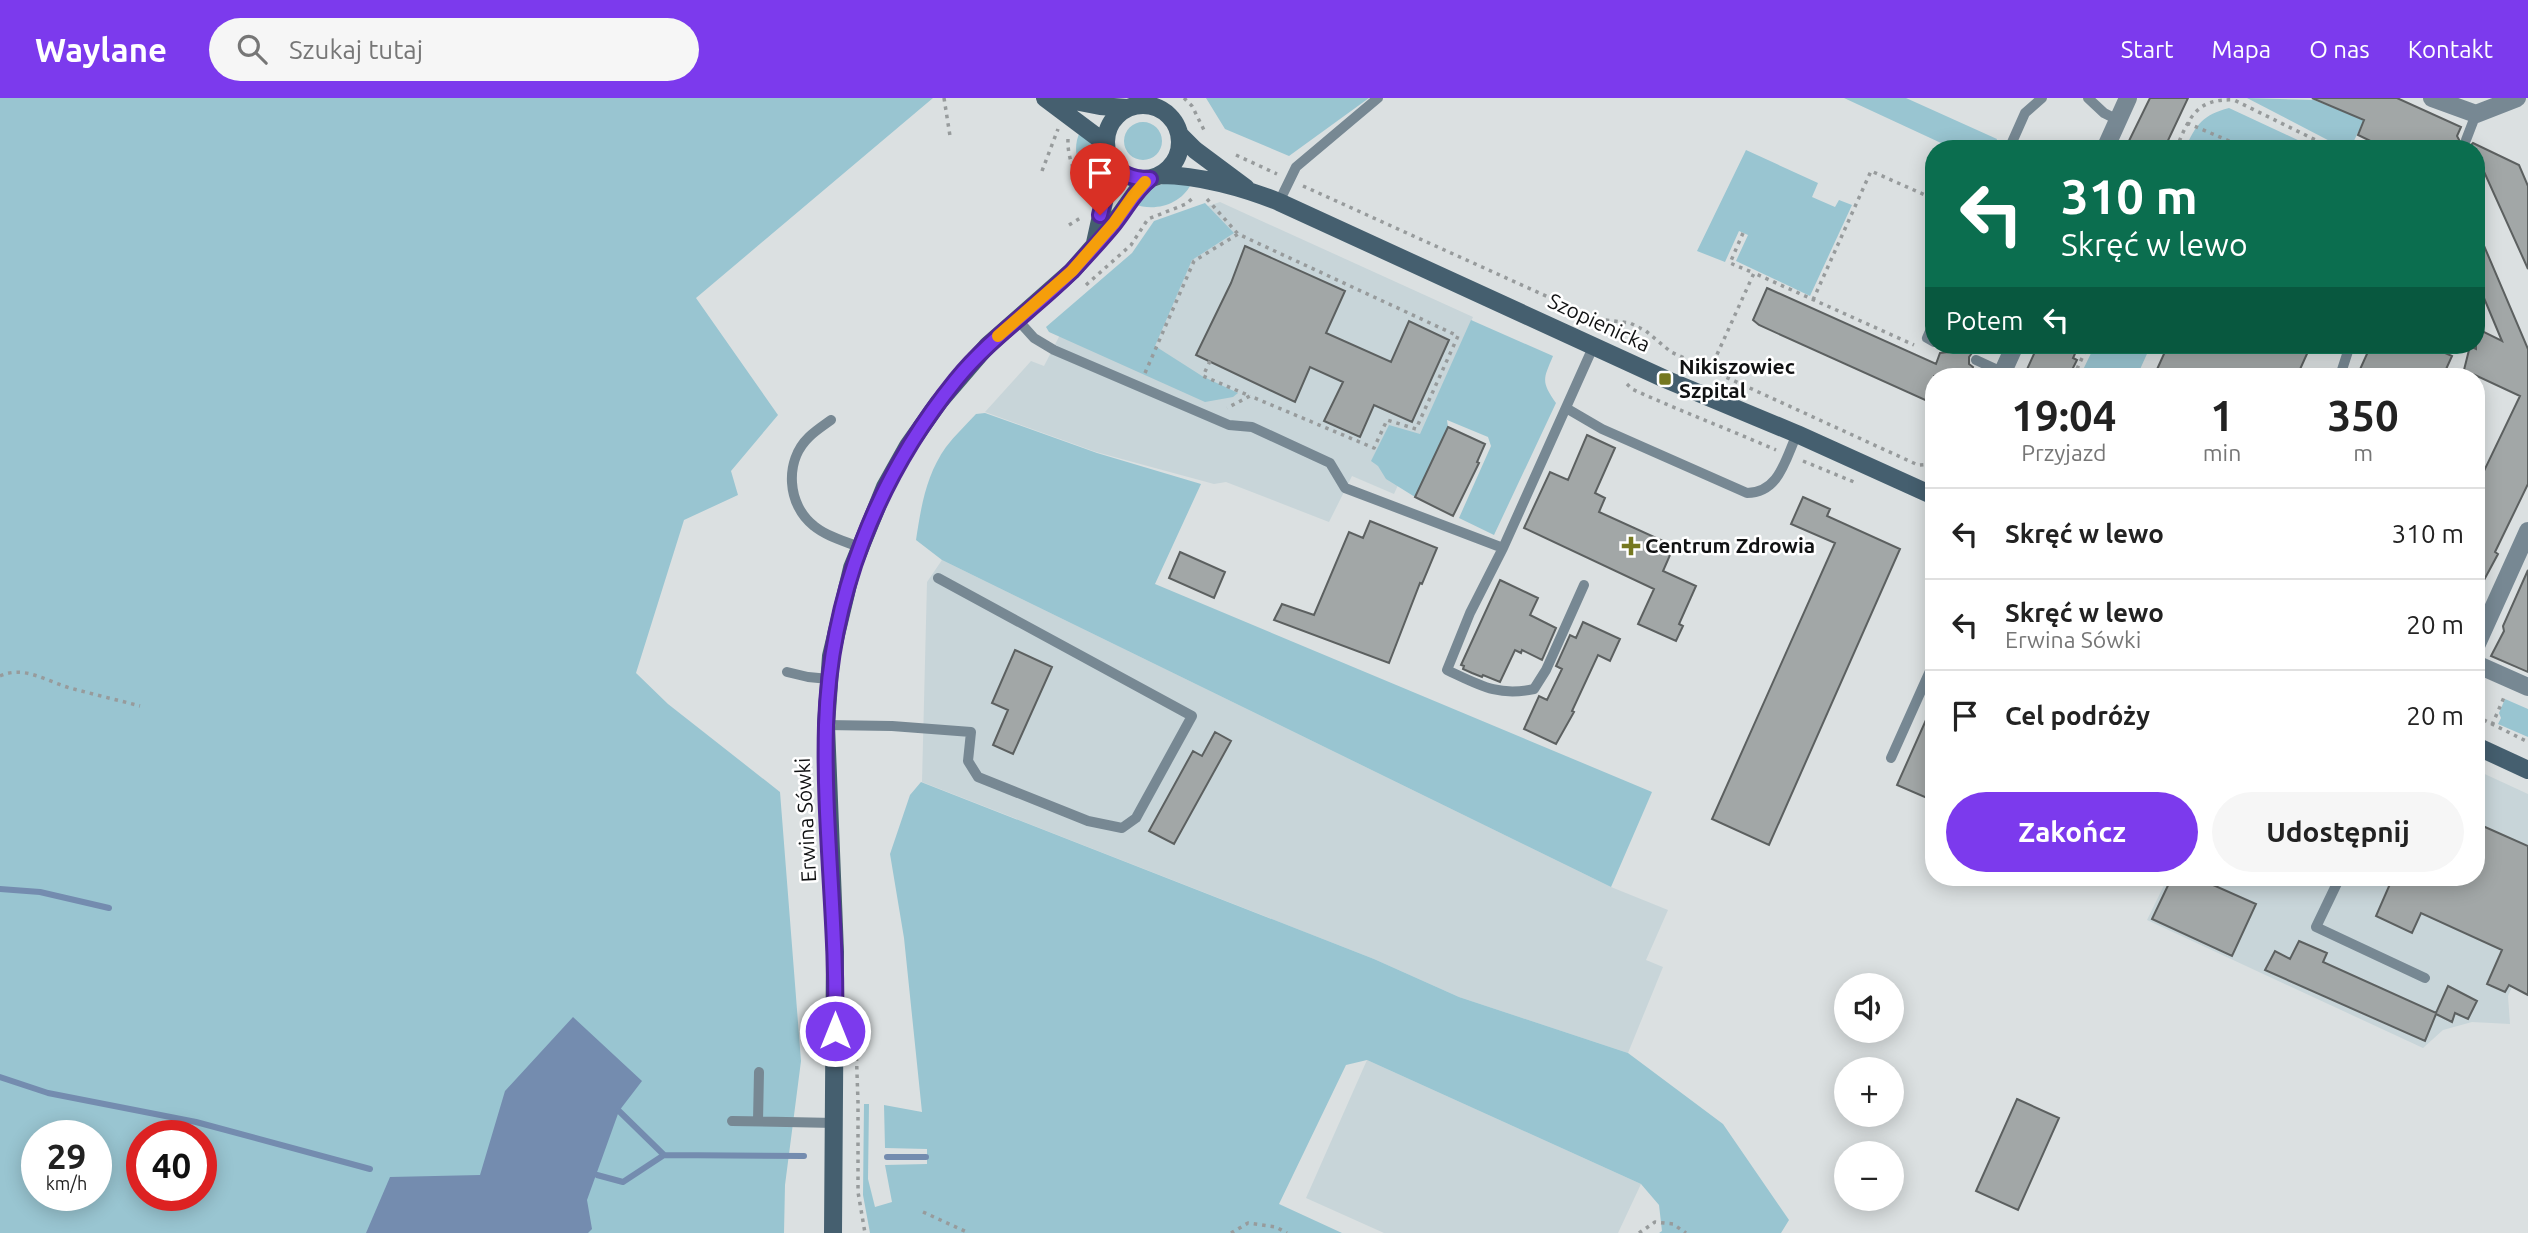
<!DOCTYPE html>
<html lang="pl">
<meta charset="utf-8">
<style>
:root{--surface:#fff;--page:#f6f6f6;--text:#222;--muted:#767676;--line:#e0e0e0;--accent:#7c3aed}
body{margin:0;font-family:Ubuntu,sans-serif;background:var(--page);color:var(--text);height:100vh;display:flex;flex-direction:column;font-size:26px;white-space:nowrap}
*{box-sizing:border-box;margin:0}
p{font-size:23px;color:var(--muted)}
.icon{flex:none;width:38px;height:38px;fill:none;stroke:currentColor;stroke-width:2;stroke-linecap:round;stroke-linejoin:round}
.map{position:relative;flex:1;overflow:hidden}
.drawer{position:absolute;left:1925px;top:270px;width:560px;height:518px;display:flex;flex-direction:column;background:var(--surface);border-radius:28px;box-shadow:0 4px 18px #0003}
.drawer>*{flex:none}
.top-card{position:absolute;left:1925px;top:42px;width:560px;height:214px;border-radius:28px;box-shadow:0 4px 18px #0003;background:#0b6e4f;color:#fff;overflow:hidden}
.controls{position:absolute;left:1834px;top:875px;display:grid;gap:14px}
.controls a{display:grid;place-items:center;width:70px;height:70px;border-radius:50%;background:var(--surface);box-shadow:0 4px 18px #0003;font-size:35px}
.speed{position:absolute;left:21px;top:1022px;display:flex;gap:14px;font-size:35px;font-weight:700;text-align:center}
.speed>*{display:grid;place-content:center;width:91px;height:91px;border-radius:50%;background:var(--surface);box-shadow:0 4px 18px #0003;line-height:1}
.speed small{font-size:18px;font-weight:400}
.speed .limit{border:10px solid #d22;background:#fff;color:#111}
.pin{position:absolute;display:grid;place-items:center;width:60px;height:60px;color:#fff;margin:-72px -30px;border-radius:50% 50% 50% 0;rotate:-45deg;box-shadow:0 0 7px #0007}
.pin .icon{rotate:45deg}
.me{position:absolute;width:77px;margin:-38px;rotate:0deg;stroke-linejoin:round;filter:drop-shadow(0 0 5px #0008)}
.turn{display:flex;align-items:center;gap:24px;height:147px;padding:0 21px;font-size:32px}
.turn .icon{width:91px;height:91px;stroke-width:2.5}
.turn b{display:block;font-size:49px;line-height:60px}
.then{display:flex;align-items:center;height:66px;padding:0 21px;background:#0003;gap:14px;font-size:26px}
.eta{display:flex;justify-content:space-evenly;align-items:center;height:119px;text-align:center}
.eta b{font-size:42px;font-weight:600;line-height:49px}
.cta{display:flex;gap:14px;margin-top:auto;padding:14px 21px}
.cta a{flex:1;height:80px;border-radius:42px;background:var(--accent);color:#fff;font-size:28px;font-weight:600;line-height:80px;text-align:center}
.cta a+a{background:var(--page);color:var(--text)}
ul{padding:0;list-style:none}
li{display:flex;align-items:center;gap:21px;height:91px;padding:0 21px;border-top:2px solid var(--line)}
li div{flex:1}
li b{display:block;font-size:26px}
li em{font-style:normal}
header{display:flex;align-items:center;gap:42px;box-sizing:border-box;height:98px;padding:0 35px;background:var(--accent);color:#fff}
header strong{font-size:33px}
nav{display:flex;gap:38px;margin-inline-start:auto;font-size:24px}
.search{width:490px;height:63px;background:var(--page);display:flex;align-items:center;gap:18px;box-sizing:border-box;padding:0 24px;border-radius:38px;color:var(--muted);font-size:26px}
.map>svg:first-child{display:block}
</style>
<header>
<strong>Waylane</strong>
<div class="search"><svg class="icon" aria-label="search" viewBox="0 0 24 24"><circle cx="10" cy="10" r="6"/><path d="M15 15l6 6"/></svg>Szukaj tutaj</div>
<nav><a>Start</a><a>Mapa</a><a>O nas</a><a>Kontakt</a></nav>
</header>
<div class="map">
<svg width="2528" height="1135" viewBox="0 0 2528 1135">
<rect width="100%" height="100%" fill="#dbe0e1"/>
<path fill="#c8d5d9" d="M1220,104L1473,219L1394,396L1352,378L1329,424L1226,384L1214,386L1096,354L985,314L1031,263L1044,268L1062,233L1196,112Z
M942,462L1611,789L1668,812L1646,862L1663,869L1628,955L1459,899L1374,861L922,684L927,484Z
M2476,672L2528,696V852L2508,898L2510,926L2472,924L2443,932L2423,950L2147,822L2168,779H2476Z
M1367,962L1641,1086L1618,1135H1384L1306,1100Z"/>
<path fill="#99c5d1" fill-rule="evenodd" d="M0,0H933L696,200L778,317L731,373L738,397L684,422L636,575L668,606L780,694L801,963L785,1087L784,1135H0ZM37,1038H96V1097H37ZM142,1038H201V1097H142Z
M1206,0H1369L1289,58L1225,31Z
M1844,0H1906L1997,41L1994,51H1954Z
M2247,0L2314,2L2364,22L2350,51H2345Z
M2229,10L2317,51H2185C2196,26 2203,17 2229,10Z
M1124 43a19 19 0 1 1 38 0a19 19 0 1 1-38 0Z
M1080,34C1100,53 1103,63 1099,91C1080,81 1070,53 1080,34Z
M1746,52L1818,85L1812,99L1835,109L1839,102L1852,107L1810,198L1736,163L1748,137L1739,133L1725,164L1697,153Z
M1166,85L1191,86C1181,107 1154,114 1134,106L1150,90Z
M1205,105L1234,135L1192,162L1155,248L1202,278L1238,295L1233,299L1205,304L1049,234L1046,229L1132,155L1154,123Z
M1471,222L1553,258C1543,282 1541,283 1556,305L1494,437L1459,420L1491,348L1488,339L1447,322L1448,329L1415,399L1386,381L1378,368L1371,363L1389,327L1420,336Z
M2095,247H2151L2137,278H2080Z
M985,315L1097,355L1201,386L1155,486L1652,694L1611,789L942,462L916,442C921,409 926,377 946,349C955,337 966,327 976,316Z
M2505,601L2528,611V639L2498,626L2501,620L2499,615Z
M921,684L1374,861L1459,899L1628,955L1723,1026L1789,1122L1781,1135H1659L1662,1133L1659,1107L1641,1086L1367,962L1346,967L1279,1106L1342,1135H870L863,1097L864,1006H869L868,1081L875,1109L892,1104L885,1067L927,1066V1051L885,1050L884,1007L922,1014L904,840L890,756L910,697Z"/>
<path fill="#748caf" d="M573,919L642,983L619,1013L587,1102L592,1131L588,1135H366L390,1079L480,1077L505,993Z"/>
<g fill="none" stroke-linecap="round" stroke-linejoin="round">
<path stroke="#748caf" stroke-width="6" d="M0,791L40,794L109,810
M0,979L48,995L196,1024L370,1071
M619,1013L664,1057
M887,1059H926
M597,1077L623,1084L664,1057L804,1058"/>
</g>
<path fill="#a2a7a7" stroke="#5c6060" stroke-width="2" d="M2150,0H2188L2164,51H2125Z
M2312,0H2397L2461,29L2457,38L2463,49L2468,50L2473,45L2519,67L2528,88V171L2476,56V51H2387L2358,37L2364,22Z
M2476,129L2528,251V386L2495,454L2498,456L2476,497V369L2484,373L2520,298L2464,272L2470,248L2476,251V230L2502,243L2476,181Z
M1245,148L1345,193L1326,235L1391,264L1409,223L1449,242L1412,324L1374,307L1360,339L1324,323L1343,284L1310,269L1295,304L1196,257L1231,185Z
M1767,190L1936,266L1940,255L1949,254L1952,247H1983L1979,255H1972L1969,259V266L1973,269L1969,278H1934V306L1759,227L1753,222Z
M2038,247H2079L2073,260L2077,262L2069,278H2024Z
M2168,247H2311L2297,278H2154Z
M2371,247H2427L2452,258L2443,278H2357Z
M1448,329L1485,346L1477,364L1479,365L1453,418L1415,399Z
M1587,337L1615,350L1595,395L1605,400L1599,414L1674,448L1663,473L1696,488L1679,526L1683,528L1676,543L1638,526L1654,491L1524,430L1550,374L1568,382Z
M1803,399L1830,411L1827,418L1900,451L1769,747L1712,721L1835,445L1791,426Z
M1370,423L1437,450L1422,486L1420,485L1389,565L1274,522L1282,506L1314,517L1349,434L1363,440Z
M1180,454L1225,474L1214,500L1169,480Z
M2528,472V574L2491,558L2504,533L2503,528Z
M1500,482L1538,500L1530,517L1556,530L1542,562L1522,552L1521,555L1515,552L1500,584L1483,577L1482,579L1472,575L1463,571L1464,568L1461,567Z
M1583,524L1620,541L1610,563L1598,557L1572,613L1574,614L1556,646L1524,631L1539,598L1547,602L1562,571L1556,568L1570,537L1576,540Z
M1015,552L1052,569L1013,656L993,647L1008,612L992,605Z
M1934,604V703L1897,687Z
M1215,634L1231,643L1174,746L1149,733L1193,653L1202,658Z
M2476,725L2528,748V897L2509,887L2505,894L2487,886L2502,852L2421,815L2412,835L2376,818L2393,779H2476Z
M2172,779H2217L2213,787L2256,806L2232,858L2152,821Z
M2299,843L2327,855L2323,864L2436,915L2448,888L2477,903L2468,921L2455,915L2452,924L2436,916L2425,943L2265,872L2275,853L2290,861Z
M2017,1001L2059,1020L2018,1112L1976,1093Z"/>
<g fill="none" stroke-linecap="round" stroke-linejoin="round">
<path stroke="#979b9c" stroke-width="3.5" stroke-dasharray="3.5 5" stroke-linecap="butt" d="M944,0L950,38
M1184,0L1192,8L1205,34
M2187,25L2248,51
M1068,41C1067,59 1076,82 1088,95
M2176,51C2189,20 2196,0 2234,2L2334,51
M1236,57L1277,76
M1042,73L1058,31
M1303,88L1597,221L1630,225L1646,233L1671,254L1918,367L1934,366
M1207,101L1238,136
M1069,127L1082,119
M1743,135L1730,165L1754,175
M1086,187L1131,147L1148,121L1186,106L1194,99
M1813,202L1871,73L1934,101
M1210,263L1203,278L1250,298L1227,310
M2077,271L2088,247
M1710,272L1754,175L1914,247
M1145,275L1194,163L1238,136L1458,238L1416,331L1387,322L1374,350L1250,298
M1627,286L1632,291C1680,313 1728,331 1776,352
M1803,363L1854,384
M0,578C24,567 46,583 70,590C93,596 117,602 140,608
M2476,618L2528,644
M2492,627L2505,597
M855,917L858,1004V1094L865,1135
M923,1114L969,1135
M1231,1135L1248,1125L1276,1129L1287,1135
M1639,1135L1655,1124L1673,1126L1686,1135"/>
<path stroke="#778893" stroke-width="10" d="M2088,0L2104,15L2118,22
M2466,42L2476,16
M2009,51L2025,15L2042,0
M1279,104L1296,69L1378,0
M1017,221L1034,240L1054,252L1229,327L1252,329L1330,365L1345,390L1503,450
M1934,224L1927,240L1934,244
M1941,247L1944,248
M1976,262L2002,274
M2340,278L2350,247
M1566,310L1602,331L1747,395C1779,395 1785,362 1797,336
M831,322C824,327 815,333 809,339C784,363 787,407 814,428C826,438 844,443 859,449
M1584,487L1546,572L1534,591C1498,599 1479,587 1447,572L1470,515L1503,450L1594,247
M787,574L808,579L829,581
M826,627L892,628L971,634L968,663L978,679L1088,723L1122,730L1136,720L1192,618L938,480
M1891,660L1934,564
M2340,779L2316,829L2425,880
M732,1023L835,1025
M758,1023L759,974"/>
<path stroke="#778893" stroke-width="18" d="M2432,0L2476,16L2517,0
M2105,51L2128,0
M2001,278L2015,247
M2476,548L2528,433
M2476,566L2528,589"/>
<path stroke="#455f6f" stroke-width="18" d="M1045,0L1097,39L1106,49
M1059,0L1100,8L1127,10
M1106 44a37 37 0 1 1 74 0a37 37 0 1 1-74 0Z
M1180,37L1195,52L1246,90
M1161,77C1198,77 1245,90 1279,104L1665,281L1797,336L1934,398
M1095,145L1110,77L1109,60
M2476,648L2528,672
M833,1135L835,854L826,627L831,558L852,470L885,389L908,348L939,304L987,248L1072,173L1114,125L1139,90L1150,81"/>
</g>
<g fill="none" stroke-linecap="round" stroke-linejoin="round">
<g stroke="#51269a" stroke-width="18">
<path id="route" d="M835,933C838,831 823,728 826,627C830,499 876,381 956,282C990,240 1034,211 1072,173C1086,158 1101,142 1114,126C1127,110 1134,94 1150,81C1131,81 1120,76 1109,60L1110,77L1100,117"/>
</g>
<use href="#route" stroke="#7c3aed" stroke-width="12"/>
<path stroke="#f59e0b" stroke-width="12" d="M998,238L1072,173L1114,125L1133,98L1145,84"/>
</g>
<g fill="#757820" stroke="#fff" stroke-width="2.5">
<rect x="1658" y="274" width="14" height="14" rx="3.5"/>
<path d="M1627.5 437.5h7v7h7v7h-7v7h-7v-7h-7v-7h7z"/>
</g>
<g text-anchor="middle" stroke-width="5" stroke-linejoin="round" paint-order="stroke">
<g font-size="21" fill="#111213" stroke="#fff">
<text transform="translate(1599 225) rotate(25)" y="7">Szopienicka</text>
<text transform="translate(806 722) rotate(-93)" y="7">Erwina Sówki</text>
</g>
<g font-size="21" font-weight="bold" fill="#111213" stroke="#fff" text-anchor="start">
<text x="1679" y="276">Nikiszowiec<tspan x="1679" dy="24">Szpital</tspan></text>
<text x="1645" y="455">Centrum Zdrowia</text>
</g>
</g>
</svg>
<div class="controls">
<a><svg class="icon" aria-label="sound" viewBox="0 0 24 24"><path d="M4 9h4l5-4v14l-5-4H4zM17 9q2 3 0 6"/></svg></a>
<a>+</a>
<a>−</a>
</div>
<div class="speed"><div>29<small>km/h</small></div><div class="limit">40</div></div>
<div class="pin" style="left:1100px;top:117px;background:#d93025"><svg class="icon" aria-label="arrive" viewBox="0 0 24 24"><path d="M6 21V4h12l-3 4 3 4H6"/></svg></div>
<svg class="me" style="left:835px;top:933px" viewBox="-20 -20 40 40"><circle r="17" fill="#7c3aed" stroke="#fff" stroke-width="3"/><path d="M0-11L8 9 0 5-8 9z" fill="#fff"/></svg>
<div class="top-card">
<div class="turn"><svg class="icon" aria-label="left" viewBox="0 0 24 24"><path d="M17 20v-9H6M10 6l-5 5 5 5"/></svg><div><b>310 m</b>Skręć w lewo</div></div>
<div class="then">Potem<svg class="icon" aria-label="left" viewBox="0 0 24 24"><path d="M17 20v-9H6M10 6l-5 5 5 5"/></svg></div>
</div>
<section class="drawer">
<div class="eta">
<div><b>19:04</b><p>Przyjazd</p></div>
<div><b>1</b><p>min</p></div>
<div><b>350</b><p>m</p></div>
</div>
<ul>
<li><svg class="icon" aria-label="left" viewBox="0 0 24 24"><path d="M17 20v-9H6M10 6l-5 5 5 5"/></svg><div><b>Skręć w lewo</b></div><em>310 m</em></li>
<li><svg class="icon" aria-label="left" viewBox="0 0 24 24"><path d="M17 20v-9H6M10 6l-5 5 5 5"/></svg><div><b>Skręć w lewo</b><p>Erwina Sówki</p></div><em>20 m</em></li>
<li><svg class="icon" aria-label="arrive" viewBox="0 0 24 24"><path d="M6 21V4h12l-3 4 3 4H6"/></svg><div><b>Cel podróży</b></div><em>20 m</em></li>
</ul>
<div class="cta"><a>Zakończ</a><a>Udostępnij</a></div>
</section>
</div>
